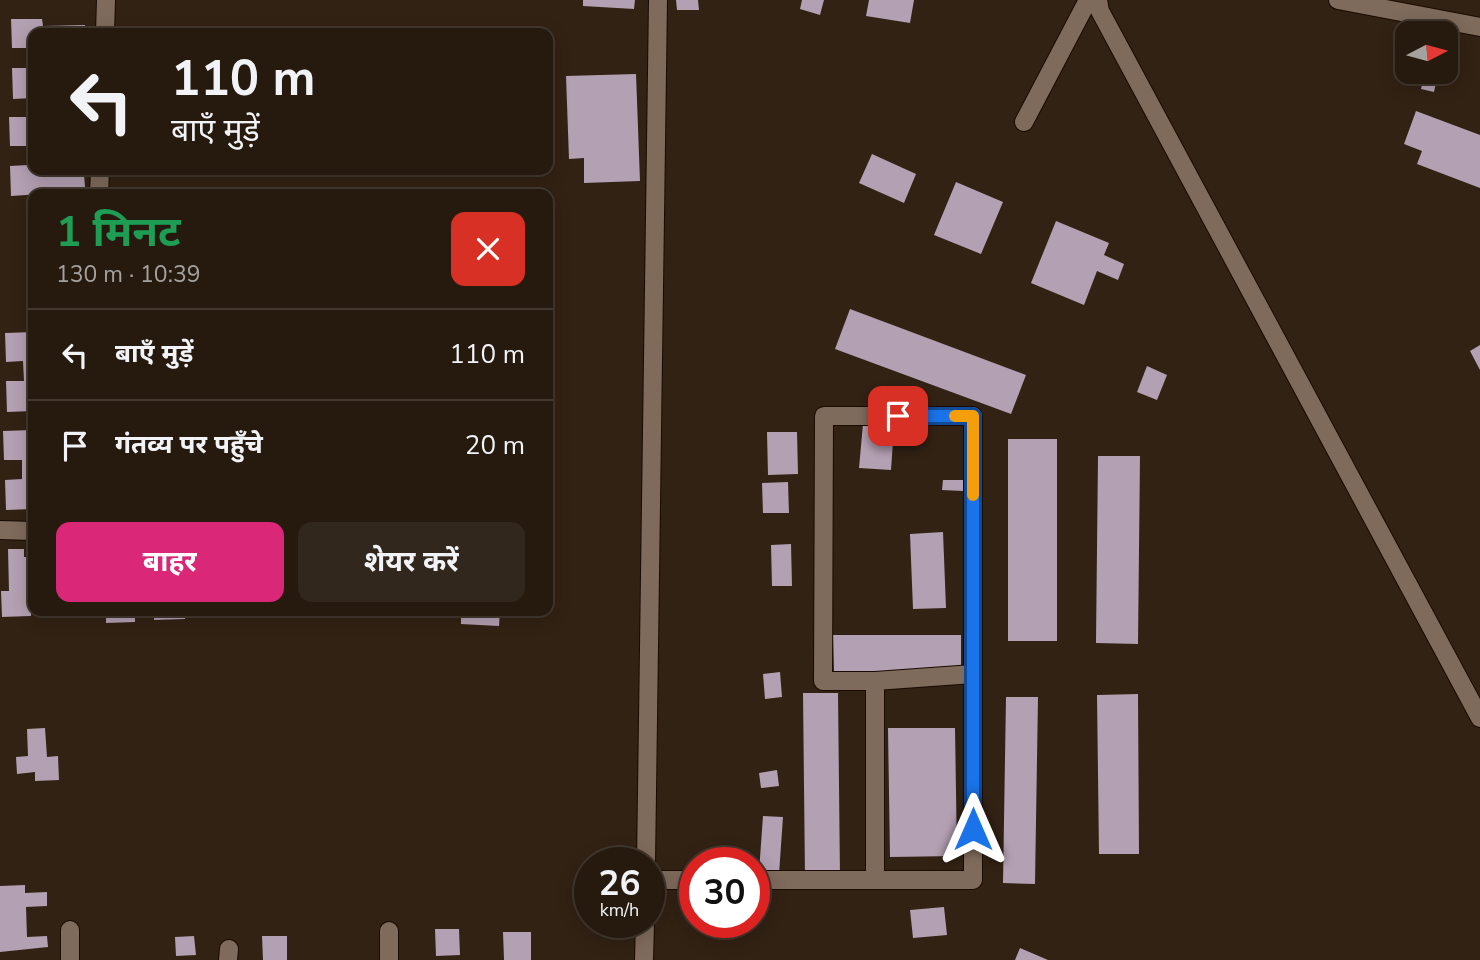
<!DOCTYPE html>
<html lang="hi">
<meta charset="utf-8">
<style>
:root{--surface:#261a0f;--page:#32271d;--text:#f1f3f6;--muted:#a4a19e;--line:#42382f;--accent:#db2777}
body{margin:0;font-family:"Nunito Sans","Noto Sans Devanagari",sans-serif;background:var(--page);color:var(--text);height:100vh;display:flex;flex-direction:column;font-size:26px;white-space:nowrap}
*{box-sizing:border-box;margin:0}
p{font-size:23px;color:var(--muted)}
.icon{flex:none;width:38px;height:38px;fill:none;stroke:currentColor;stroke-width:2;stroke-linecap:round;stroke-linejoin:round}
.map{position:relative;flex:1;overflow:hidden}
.side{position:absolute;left:28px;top:189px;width:525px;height:427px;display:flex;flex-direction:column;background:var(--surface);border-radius:14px;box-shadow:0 4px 18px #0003,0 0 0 2px var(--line)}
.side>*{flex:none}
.banner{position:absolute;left:28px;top:28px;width:525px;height:147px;border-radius:14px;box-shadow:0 4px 18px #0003,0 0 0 2px var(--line);background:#261a0f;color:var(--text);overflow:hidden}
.needle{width:46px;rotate:84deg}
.fabs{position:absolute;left:1395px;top:21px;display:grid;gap:14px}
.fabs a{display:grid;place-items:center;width:63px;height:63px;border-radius:14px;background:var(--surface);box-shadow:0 4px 18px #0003,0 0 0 2px var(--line);font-size:35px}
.speed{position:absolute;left:574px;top:847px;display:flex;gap:14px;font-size:35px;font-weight:700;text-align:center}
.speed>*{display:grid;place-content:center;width:91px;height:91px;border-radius:50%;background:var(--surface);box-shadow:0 4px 18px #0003,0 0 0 2px var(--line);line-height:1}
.speed small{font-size:18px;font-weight:400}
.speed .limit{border:10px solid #d22;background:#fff;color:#111}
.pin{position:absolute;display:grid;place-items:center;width:60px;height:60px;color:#fff;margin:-30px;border-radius:14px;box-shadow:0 4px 10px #0006}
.me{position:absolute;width:77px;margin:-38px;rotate:0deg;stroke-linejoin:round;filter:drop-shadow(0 0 5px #0008)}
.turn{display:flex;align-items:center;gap:24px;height:147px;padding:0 28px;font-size:32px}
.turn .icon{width:91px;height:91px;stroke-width:2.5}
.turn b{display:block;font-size:49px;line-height:60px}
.round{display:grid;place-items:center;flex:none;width:74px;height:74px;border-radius:14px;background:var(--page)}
.summary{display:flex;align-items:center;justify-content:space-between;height:119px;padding:0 28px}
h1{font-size:42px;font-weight:700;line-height:52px;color:#1e9e55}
.button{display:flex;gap:14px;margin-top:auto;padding:14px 28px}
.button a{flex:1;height:80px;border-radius:14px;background:var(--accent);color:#fff;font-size:28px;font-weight:700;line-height:80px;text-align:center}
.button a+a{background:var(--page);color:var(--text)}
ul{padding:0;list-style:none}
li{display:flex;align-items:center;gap:21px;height:91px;padding:0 28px;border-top:2px solid var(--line)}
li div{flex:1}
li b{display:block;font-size:26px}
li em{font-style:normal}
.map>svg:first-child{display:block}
</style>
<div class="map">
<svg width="1480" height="960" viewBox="0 0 1480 960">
<rect width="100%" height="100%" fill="#322214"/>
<path fill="#b3a0b2" d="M583,0H635L634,9L583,6Z
M676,0H698L699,10H677Z
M802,0H824L820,15L800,9Z
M869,0H914L910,23L866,16Z
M11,19H42L43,26L85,25V33H33V98L13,99L12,68H30L29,48H12Z
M1425,72L1438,73L1434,92L1421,89Z
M636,74L640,181L584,183V158L569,159L566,76Z
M1416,111L1480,135V188L1417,164L1422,151L1404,144Z
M9,117H33V170H76V174H84L85,187L41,189L42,194L11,196L10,166L28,165L27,146H10Z
M872,154L916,174L904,203L859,183Z
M956,182L1003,202L981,254L934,235Z
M1056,221L1109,243L1104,255L1124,264L1118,280L1097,271L1084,305L1031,283Z
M850,309L1026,375L1011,414L835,349Z
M33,332V411L7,412L6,381H24L23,361L6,362L5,333Z
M1480,345V370L1470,351Z
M1147,366L1167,375L1157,400L1137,392Z
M863,424L894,427L891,470L859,468Z
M33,430V509L6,510L5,480L22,479V460H4L3,431Z
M767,432H797L798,474L768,475Z
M1008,439H1057V641H1008Z
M1098,456H1140L1138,644L1096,643Z
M943,480H963V491L942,490Z
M788,482L789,513H763L762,483Z
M943,532L946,608L913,609L910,534Z
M791,544L792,586H772L771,545Z
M8,549H24V557H33L31,616L2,617L1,591H9Z
M51,611H81V617H51Z
M106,611H135V622L106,623Z
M154,611H185V619L154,620Z
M461,611H500L499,626L461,624Z
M833,635H961V671H834Z
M780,672L782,697L765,699L763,674Z
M803,693H838L840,876L805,877Z
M1138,694L1139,854H1099L1097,695Z
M1006,697H1038L1035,884L1003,883Z
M45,728L47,757L58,756L59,780L35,781V772L17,774L16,757L28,756L27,729Z
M888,728H955L957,856L890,857Z
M777,770L779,786L761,788L759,773Z
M763,816L783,817L779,874L759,872Z
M25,885V893L47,892V906L26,907L27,937L47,936L48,947L0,952V886Z
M944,907L947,935L913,938L910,910Z
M435,929H459L460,955L436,956Z
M503,932H531V960H504Z
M194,936L196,955L176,956L175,937Z
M262,936H287V960H263Z
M1020,948L1048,960H1015Z"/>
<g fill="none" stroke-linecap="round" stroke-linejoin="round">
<g stroke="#190b01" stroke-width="20">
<path id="minor" d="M1098,0L1100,11L1480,718
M1338,0L1480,27
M105,33L106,0
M1024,122L1088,0
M99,194L100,170
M0,530L33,531
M875,681L973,674
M649,880H695
M754,880H973V416H824L823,681H875V880
M389,931V960
M70,960V930
M228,960L229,949"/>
</g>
<g stroke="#190b01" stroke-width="20">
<path id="tertiary" d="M646,863L658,0
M644,960L645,922"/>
</g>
<use href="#minor" stroke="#7f6b5c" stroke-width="18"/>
<use href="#tertiary" stroke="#7f6b5c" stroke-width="18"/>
</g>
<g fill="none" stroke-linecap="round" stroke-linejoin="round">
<g stroke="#114b97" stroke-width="18">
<path id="route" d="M898,416H973V829"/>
</g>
<use href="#route" stroke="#1a73e8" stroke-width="12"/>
<path stroke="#f59e0b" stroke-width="12" d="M955,416H973V495"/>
</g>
</svg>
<div class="fabs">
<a><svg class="needle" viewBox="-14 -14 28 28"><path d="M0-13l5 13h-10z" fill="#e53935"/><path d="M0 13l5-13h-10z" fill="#a4a19e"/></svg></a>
</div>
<div class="speed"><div>26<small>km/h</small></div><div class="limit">30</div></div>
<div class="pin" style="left:898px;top:416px;background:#d93025"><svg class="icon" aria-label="arrive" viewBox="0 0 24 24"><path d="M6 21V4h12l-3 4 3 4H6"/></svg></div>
<svg class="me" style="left:973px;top:829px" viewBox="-20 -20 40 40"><path d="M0-17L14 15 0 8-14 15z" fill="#1a73e8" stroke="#fff" stroke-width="4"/></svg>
<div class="banner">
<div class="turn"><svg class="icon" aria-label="left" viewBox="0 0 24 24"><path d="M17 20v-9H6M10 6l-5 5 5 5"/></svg><div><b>110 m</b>बाएँ मुड़ें</div></div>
</div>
<section class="side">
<div class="summary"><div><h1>1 मिनट</h1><p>130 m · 10:39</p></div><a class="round" style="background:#d93025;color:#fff"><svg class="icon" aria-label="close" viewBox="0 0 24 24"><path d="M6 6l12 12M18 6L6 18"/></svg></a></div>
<ul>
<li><svg class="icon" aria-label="left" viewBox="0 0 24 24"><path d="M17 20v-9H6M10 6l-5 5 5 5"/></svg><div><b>बाएँ मुड़ें</b></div><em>110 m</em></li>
<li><svg class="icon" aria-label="arrive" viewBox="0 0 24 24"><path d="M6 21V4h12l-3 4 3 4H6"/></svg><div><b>गंतव्य पर पहुँचे</b></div><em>20 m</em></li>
</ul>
<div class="button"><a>बाहर</a><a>शेयर करें</a></div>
</section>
</div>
